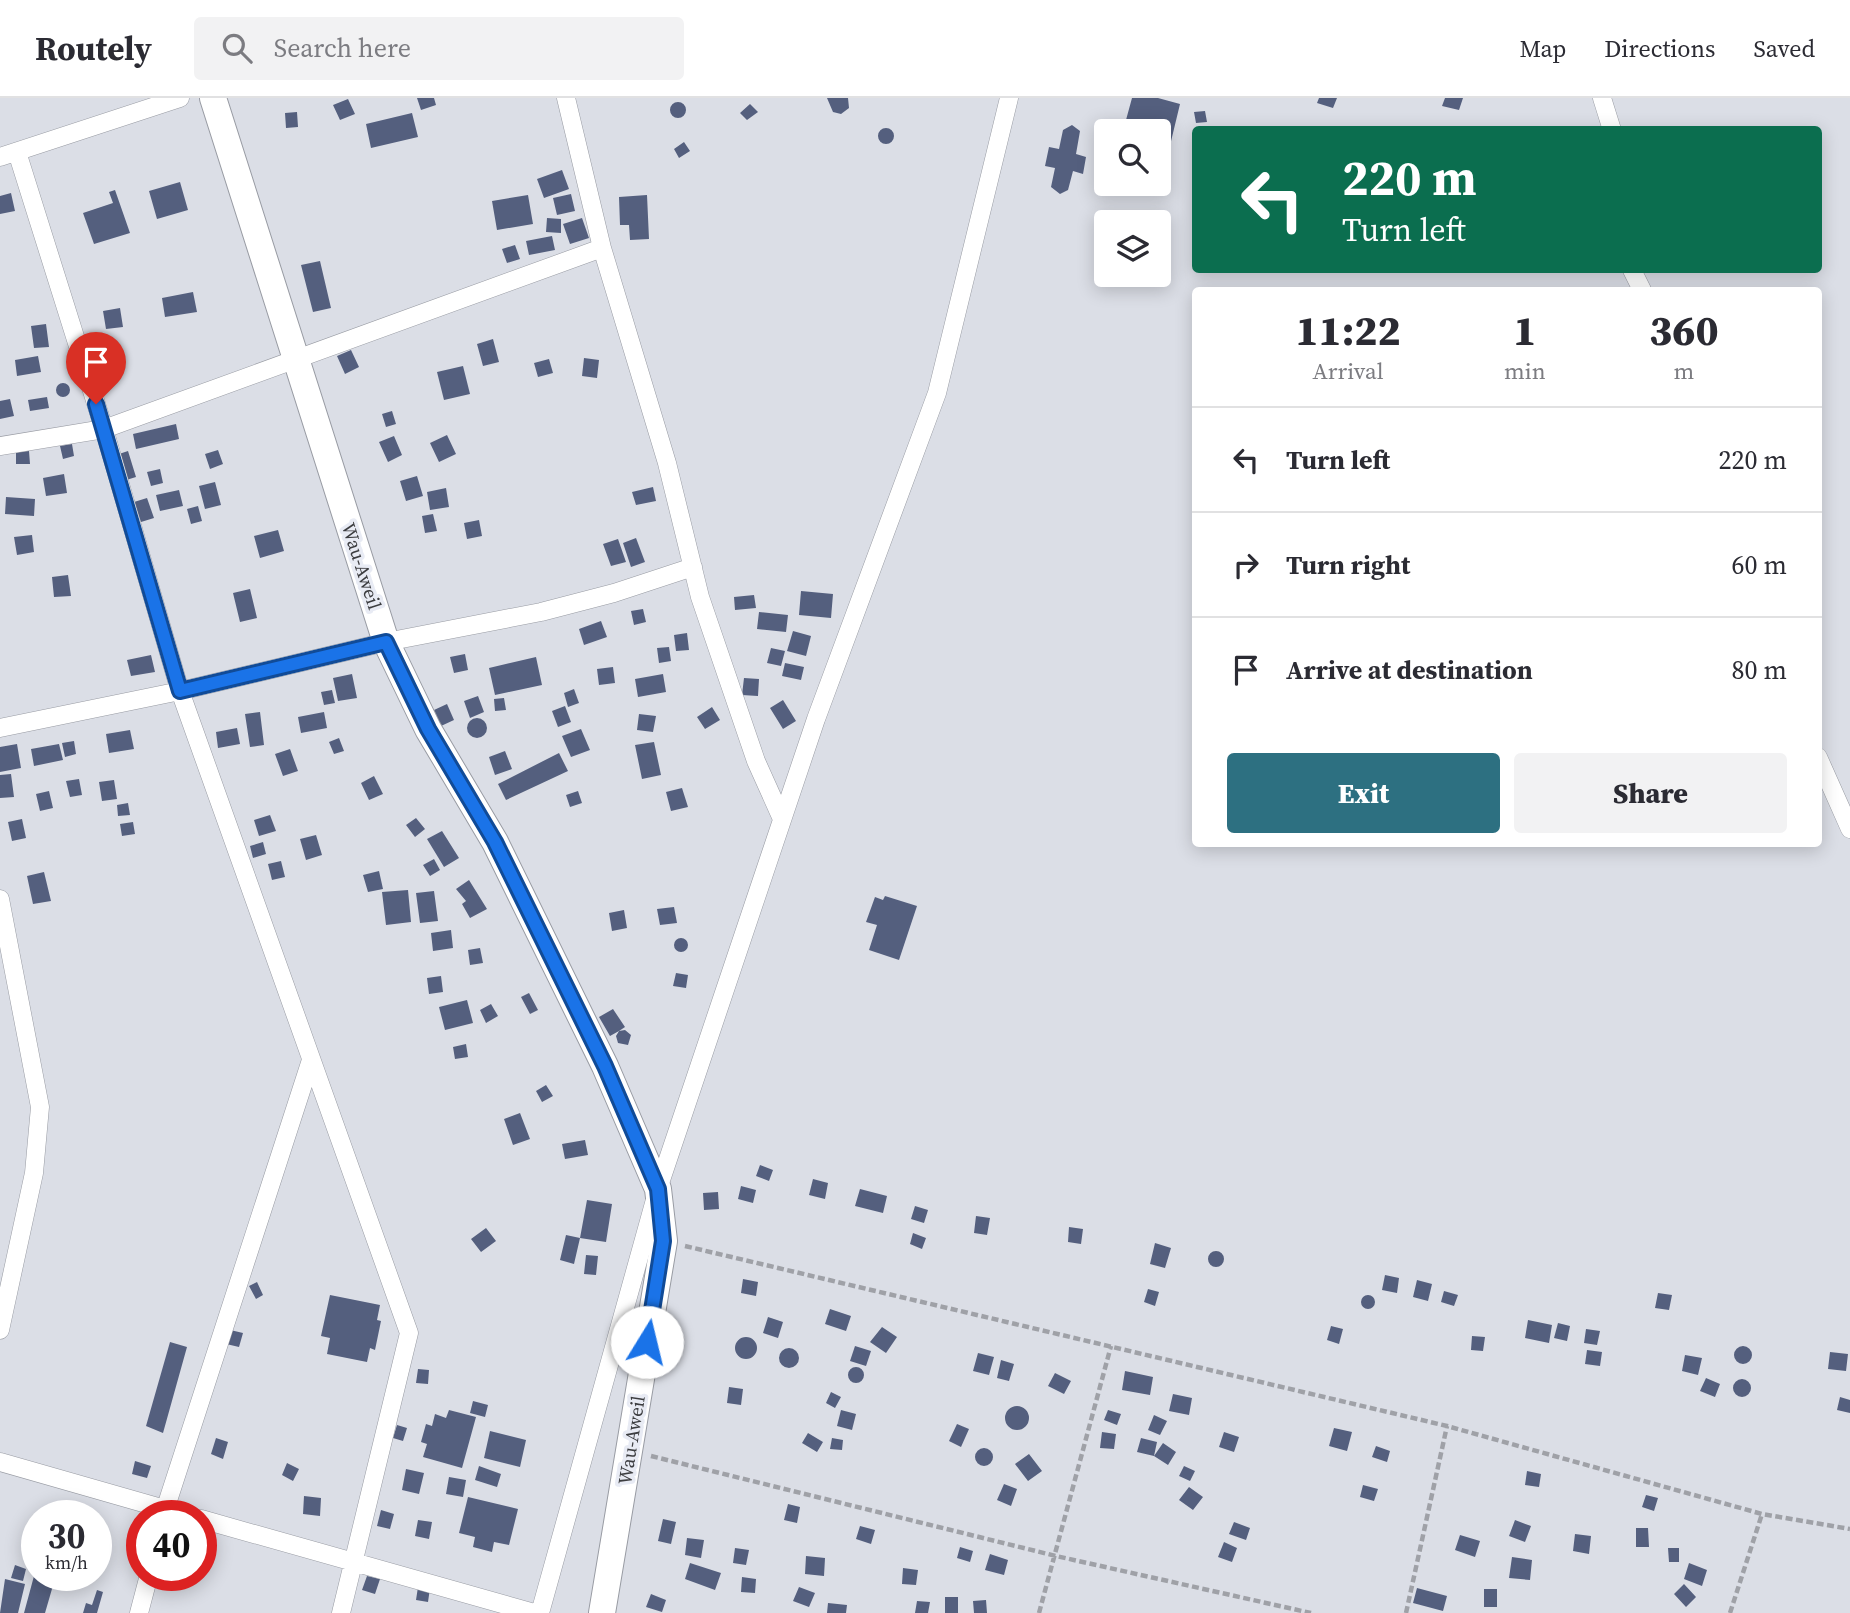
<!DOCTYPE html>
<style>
:root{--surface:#fff;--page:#f2f2f3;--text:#2b2b33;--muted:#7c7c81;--line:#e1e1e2;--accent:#2d7081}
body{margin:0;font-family:"Source Serif 4",serif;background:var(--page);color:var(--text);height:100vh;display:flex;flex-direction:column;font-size:26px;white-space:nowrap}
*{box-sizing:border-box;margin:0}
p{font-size:23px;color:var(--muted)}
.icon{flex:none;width:38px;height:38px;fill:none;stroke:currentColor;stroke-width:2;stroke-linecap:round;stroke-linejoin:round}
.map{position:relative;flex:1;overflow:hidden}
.sheet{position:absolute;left:1192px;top:189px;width:630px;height:560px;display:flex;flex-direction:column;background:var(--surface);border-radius:7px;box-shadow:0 4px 18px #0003}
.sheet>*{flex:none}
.guide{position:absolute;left:1192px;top:28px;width:630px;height:147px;border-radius:7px;box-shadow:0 4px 18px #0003;background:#0b6e4f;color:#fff;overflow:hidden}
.tools{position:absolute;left:1094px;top:21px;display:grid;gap:14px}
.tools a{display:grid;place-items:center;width:77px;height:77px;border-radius:7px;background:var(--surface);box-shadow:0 4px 18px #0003;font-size:35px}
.speed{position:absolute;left:21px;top:1402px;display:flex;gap:14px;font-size:35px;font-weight:700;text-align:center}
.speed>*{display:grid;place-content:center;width:91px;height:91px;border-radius:50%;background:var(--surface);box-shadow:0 4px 18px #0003;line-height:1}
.speed small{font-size:18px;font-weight:400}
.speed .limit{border:10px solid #d22;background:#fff;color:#111}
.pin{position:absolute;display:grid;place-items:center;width:60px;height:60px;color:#fff;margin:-72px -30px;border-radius:50% 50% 50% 0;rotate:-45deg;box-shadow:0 0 7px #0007}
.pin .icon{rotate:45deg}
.me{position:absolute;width:77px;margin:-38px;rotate:9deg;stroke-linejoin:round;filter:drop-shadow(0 0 5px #0008)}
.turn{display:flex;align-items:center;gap:24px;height:147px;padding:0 35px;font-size:32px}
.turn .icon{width:91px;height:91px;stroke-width:2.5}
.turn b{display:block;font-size:49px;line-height:60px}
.eta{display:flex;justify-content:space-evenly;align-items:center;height:119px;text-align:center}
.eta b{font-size:42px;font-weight:800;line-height:49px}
.button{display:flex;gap:14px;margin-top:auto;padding:14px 35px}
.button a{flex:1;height:80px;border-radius:7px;background:var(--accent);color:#fff;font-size:28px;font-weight:800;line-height:80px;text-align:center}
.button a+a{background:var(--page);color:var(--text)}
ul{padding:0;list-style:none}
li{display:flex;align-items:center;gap:21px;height:105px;padding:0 35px;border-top:2px solid var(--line)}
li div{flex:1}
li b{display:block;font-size:26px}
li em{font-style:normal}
header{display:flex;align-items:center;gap:42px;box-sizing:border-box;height:98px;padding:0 35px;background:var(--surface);border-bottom:2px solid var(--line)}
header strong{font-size:33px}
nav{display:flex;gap:38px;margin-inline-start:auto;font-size:24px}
.search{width:490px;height:63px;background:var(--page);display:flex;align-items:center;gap:18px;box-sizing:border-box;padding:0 24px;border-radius:7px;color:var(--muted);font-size:26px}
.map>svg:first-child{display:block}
</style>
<header>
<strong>Routely</strong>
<div class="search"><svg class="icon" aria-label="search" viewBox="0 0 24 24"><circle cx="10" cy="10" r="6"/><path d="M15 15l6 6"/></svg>Search here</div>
<nav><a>Map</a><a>Directions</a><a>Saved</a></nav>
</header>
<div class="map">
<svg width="1850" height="1515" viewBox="0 0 1850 1515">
<rect width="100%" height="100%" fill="#dbdee6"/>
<path fill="#545f7e" d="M417,0H434L436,7L421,12Z
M827,0H848L849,10L841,16L833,14Z
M1132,0H1158L1180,6L1159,93L1134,87L1158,86V33H1123Z
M1319,0H1337L1333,10L1317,5Z
M1445,0H1463L1459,12L1442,8Z
M348,1L355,16L340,22L333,7Z
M670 12a8 8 0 1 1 16 0a8 8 0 1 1-16 0Z
M750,6L758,14L747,22L740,15Z
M1205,13L1207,24L1196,25L1194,14Z
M297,14L298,29L286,30L285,15Z
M412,15L418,39L371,50L366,26Z
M1072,27L1080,33L1076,56L1086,59L1083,76L1073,73L1068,92L1060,96L1051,89L1055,70L1045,68L1049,49L1059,51L1063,32Z
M878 38a8 8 0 1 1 16 0a8 8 0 1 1-16 0Z
M684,44L690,53L679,60L674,51Z
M562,72L569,91L544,100L537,81Z
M180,84L188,112L157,121L149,93Z
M115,92L130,135L94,146L83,115L113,105L109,94Z
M11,95L15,113L0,116V98Z
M571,96L575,113L557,117L553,100Z
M528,97L533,126L497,132L492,103Z
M647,97L649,141L630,142L629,127H620L619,99Z
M547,120L561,121V135L546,134Z
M582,120L589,140L570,146L563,126Z
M552,138L555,152L529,157L526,143Z
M1101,144L1106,145V169L1096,167Z
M515,147L520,161L507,165L502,151Z
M320,163L331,210L313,214L301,167Z
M193,194L197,214L165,219L162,200Z
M120,210L123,229L106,231L103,213Z
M46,226L49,249L34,250L31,228Z
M493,241L499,264L483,268L477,246Z
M351,252L359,269L345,276L337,258Z
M38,258L41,274L17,278L15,262Z
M584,260L599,262L597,280L582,278Z
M549,261L553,275L538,279L534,265Z
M463,268L470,296L444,302L437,274Z
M56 292a7 7 0 1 1 14 0a7 7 0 1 1-14 0Z
M47,299L49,310L30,313L28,302Z
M10,301L14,318L0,321V303Z
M392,313L396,326L386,329L382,316Z
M176,326L179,341L136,351L133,336Z
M447,337L456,356L439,364L430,345Z
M394,338L402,357L388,364L379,344Z
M72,346L74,358L63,361L60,348Z
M218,352L223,366L210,371L205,356Z
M29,353L30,366H16V354Z
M128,353L136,379L123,383L116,357Z
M160,371L163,385L151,388L147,374Z
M64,376L67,395L46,398L43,380Z
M417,378L423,398L406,403L400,383Z
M215,384L221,407L205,411L199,388Z
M653,389L656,403L636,407L632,394Z
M446,390L449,409L430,412L427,394Z
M179,392L183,408L160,413L156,397Z
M6,399L35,401L34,418L5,416Z
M147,400L154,420L141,424L134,404Z
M198,408L202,423L191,426L187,411Z
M433,416L437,433L425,435L422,418Z
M479,422L482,438L467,441L464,425Z
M278,432L284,453L260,460L254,438Z
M32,437L34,454L17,457L14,439Z
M636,440L645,464L631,469L623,445Z
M618,441L626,464L611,468L603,446Z
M68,477L71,498L54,499L52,479Z
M250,491L257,520L240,524L233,495Z
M801,493L833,496L831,520L799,517Z
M754,497L756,510L735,512L734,499Z
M643,511L646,524L634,527L631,513Z
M759,514L788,517L786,534L757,531Z
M601,523L607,539L584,547L579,531Z
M793,533L811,538L806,558L787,553Z
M687,535L689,552L676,553L674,537Z
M669,549L671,563L659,565L657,550Z
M771,550L785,553L781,568L767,565Z
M465,556L468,572L454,575L450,559Z
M151,557L155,574L131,578L127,562Z
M536,559L542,587L495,597L489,570Z
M785,565L804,569L801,582L782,578Z
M613,569L615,585L599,587L597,571Z
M352,576L357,600L338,603L333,580Z
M663,576L666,594L638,599L635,581Z
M744,580L759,581L758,598L742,597Z
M574,591L579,605L568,609L564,595Z
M332,592L335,605L324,607L321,594Z
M478,598L484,614L470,620L464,603Z
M504,600L506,612L495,613L494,601Z
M783,602L796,623L783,631L770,610Z
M447,606L454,622L441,628L434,612Z
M565,608L571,624L558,629L552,613Z
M712,609L720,622L705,631L697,619Z
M260,614L264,647L250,649L245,616Z
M324,614L327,630L301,635L298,619Z
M639,616L656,618L653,634L637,632Z
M467 630a10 10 0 1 1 20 0a10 10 0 1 1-20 0Z
M237,630L240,646L218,650L216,634Z
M581,631L590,652L571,659L562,638Z
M130,632L134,651L109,655L106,636Z
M339,640L344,653L334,656L329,644Z
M74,643L76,656L65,659L62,645Z
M654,644L661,677L642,681L635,647Z
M17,646L21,670L0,674V649Z
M59,646L63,662L34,668L31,651Z
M290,651L298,673L283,678L275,656Z
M505,653L512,671L495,677L489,659Z
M559,655L568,673L506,702L498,686Z
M11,676L14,699L0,700V677Z
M374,678L383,696L369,702L361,685Z
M79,681L82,697L70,699L66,683Z
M114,682L117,701L102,703L99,684Z
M682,690L688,709L671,713L666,694Z
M49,693L53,710L40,713L36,696Z
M578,693L582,705L570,709L566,697Z
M128,705L130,717L118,718L117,707Z
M270,717L276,733L259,738L254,722Z
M416,720L425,731L415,739L406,727Z
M22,721L26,740L12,743L8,724Z
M133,724L135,736L122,738L120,726Z
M442,733L459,760L444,769L427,741Z
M316,737L322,757L306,762L300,741Z
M263,744L266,756L253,760L250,748Z
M434,761L440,772L430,778L423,767Z
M281,763L285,779L272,782L268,766Z
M379,773L383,791L368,794L363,777Z
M44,774L51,803L33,806L27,778Z
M469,782L487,811L470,820L462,806L466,803L456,791Z
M408,792L411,824L386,827L382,794Z
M434,793L438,823L420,825L416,795Z
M885,798L917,808L899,862L869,852L877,827L866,824L875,799L883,802Z
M674,809L677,825L660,827L657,811Z
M624,812L627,830L612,833L609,815Z
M451,832L453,850L433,853L431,835Z
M674 847a7 7 0 1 1 14 0a7 7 0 1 1-14 0Z
M480,850L483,865L470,867L468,852Z
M676,875L688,877L686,890L673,888Z
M441,878L443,894L429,896L427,880Z
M529,895L538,912L530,916L521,899Z
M467,902L473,925L445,932L439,909Z
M491,906L498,918L486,925L480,912Z
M613,911L625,929L619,933L625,932L631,937L628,947L618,945L616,938L619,933L610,938L599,919Z
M466,946L468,959L455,961L453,949Z
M546,987L553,998L542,1004L536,993Z
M520,1015L530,1041L513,1047L504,1021Z
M585,1042L588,1057L565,1061L562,1046Z
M760,1067L773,1072L769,1083L756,1078Z
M813,1081L828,1085L825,1101L809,1097Z
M741,1088L756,1092L753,1105L738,1101Z
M860,1091L887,1098L883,1115L855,1108Z
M718,1094L719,1111L704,1112L703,1095Z
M587,1102L612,1106L606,1144L580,1140L574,1166L560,1162L566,1137L580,1140Z
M915,1108L928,1112L924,1125L911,1121Z
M976,1118L990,1120L987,1137L974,1135Z
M1069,1129L1083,1131L1081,1146L1068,1144Z
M486,1130L496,1143L481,1154L471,1141Z
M913,1135L926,1140L922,1151L910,1146Z
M1155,1145L1171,1150L1165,1170L1150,1166Z
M1208 1161a8 8 0 1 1 16 0a8 8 0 1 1-16 0Z
M586,1157L598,1158L596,1177L584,1176Z
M1385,1177L1399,1180L1397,1195L1382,1192Z
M743,1181L758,1184L756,1198L741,1195Z
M1417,1182L1432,1186L1428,1203L1413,1199Z
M257,1184L263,1197L256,1201L249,1188Z
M1148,1191L1159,1194L1155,1208L1144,1204Z
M1444,1193L1458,1197L1454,1208L1441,1204Z
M1658,1195L1672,1197L1669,1212L1655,1210Z
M330,1197L380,1207L377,1222L381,1223L375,1252L370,1250L367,1264L327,1256L330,1240L321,1238Z
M1361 1204a7 7 0 1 1 14 0a7 7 0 1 1-14 0Z
M830,1211L851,1218L846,1233L825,1226Z
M768,1219L783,1224L778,1240L763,1235Z
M1528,1222L1552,1227L1549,1245L1525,1240Z
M1558,1225L1570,1228L1567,1243L1554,1240Z
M1331,1228L1343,1231L1339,1246L1327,1242Z
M882,1229L897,1239L886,1255L870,1244Z
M226,1231L243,1235L239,1249L222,1245Z
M1586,1231L1600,1233L1597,1247L1584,1245Z
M1472,1238L1485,1239L1483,1253L1471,1252Z
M735 1250a11 11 0 1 1 22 0a11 11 0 1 1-22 0Z
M170,1244L187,1249L163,1335L146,1328Z
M855,1248L871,1253L866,1268L850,1263Z
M1734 1257a9 9 0 1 1 18 0a9 9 0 1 1-18 0Z
M779 1260a10 10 0 1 1 20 0a10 10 0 1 1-20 0Z
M1587,1252L1602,1254L1600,1268L1585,1266Z
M1830,1254L1848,1256L1846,1273L1828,1271Z
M978,1255L994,1259L989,1277L973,1273Z
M1685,1257L1702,1260L1698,1277L1682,1273Z
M1001,1262L1014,1266L1009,1283L997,1280Z
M848 1277a8 8 0 1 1 16 0a8 8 0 1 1-16 0Z
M418,1271L429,1272L428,1286L416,1285Z
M1125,1273L1153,1279L1150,1297L1122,1292Z
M1055,1275L1071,1283L1064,1296L1048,1288Z
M1706,1280L1720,1286L1715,1299L1700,1293Z
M1733 1290a9 9 0 1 1 18 0a9 9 0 1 1-18 0Z
M729,1289L743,1291L741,1307L727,1305Z
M831,1294L841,1299L835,1310L826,1305Z
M1173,1296L1192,1300L1189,1317L1169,1313Z
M1840,1299L1850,1302V1315L1837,1312Z
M473,1303L488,1307L485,1319L470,1315Z
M1005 1320a12 12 0 1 1 24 0a12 12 0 1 1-24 0Z
M449,1312L476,1319L462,1370L423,1359L427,1346L421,1344L426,1326L432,1328L435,1316L446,1320Z
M841,1312L856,1316L852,1332L837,1328Z
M1108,1312L1121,1316L1117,1327L1104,1322Z
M1154,1317L1167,1323L1160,1337L1148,1332Z
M957,1326L969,1331L961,1349L949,1343Z
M397,1327L407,1330L403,1343L393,1340Z
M1334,1330L1352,1334L1347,1353L1329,1348Z
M490,1333L526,1342L520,1369L484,1360Z
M1102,1334L1116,1336L1114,1351L1100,1350Z
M1224,1334L1239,1339L1234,1354L1219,1349Z
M808,1335L823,1344L817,1354L802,1345Z
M216,1340L228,1344L223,1361L211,1356Z
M832,1340L843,1342L842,1352L830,1351Z
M1141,1340L1157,1344L1154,1358L1163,1345L1176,1354L1168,1367L1154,1358L1137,1354Z
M1376,1348L1390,1353L1387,1364L1372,1359Z
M975 1359a9 9 0 1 1 18 0a9 9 0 1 1-18 0Z
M1029,1356L1042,1373L1028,1383L1015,1366Z
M135,1363L151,1368L147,1380L132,1376Z
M287,1365L299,1371L293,1383L282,1377Z
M479,1368L501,1376L497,1389L475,1382Z
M1184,1368L1195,1373L1190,1383L1179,1378Z
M406,1371L424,1375L419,1396L402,1392Z
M1527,1373L1541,1376L1539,1389L1525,1387Z
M449,1379L466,1382L463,1399L446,1396Z
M1004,1386L1017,1391L1011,1408L997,1402Z
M1363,1387L1378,1391L1374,1403L1360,1399Z
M1189,1389L1203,1399L1193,1412L1179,1402Z
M1646,1397L1658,1400L1654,1413L1642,1409Z
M304,1398L321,1400L320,1418L303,1416Z
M468,1399L518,1411L509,1447L494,1444L492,1454L473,1449L475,1439L459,1435Z
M65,1403L85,1410L82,1418L62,1413Z
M788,1406L800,1409L797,1425L784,1422Z
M381,1412L394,1416L390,1431L377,1428Z
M663,1421L676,1424L671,1446L658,1443Z
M418,1422L432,1424L429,1441L415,1438Z
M1515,1422L1531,1428L1525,1444L1509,1438Z
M1234,1424L1250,1430L1246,1442L1229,1436Z
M860,1428L875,1432L871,1446L856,1441Z
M1636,1430H1648L1649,1449H1636Z
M1575,1436L1591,1438L1589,1456L1573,1453Z
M1460,1437L1480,1443L1475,1459L1455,1452Z
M687,1440L704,1442L701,1460L685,1457Z
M1224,1444L1237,1450L1232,1464L1218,1459Z
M960,1449L973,1453L970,1464L957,1460Z
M735,1450L749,1452L746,1467L733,1465Z
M1668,1450H1679V1464H1669Z
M990,1456L1008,1462L1004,1477L985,1472Z
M806,1458L825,1460L824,1478L805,1476Z
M1512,1459L1532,1462L1530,1482L1509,1480Z
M690,1465L721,1475L715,1492L685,1481Z
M1689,1465L1707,1472L1702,1488L1684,1481Z
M15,1467L26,1471L23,1483L11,1480Z
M903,1470L918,1472L916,1487L902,1486Z
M34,1478L54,1484L45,1515H24Z
M367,1478L380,1481L375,1496L362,1492Z
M742,1479L756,1481L755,1495L741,1494Z
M5,1481L25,1486L18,1515H0Z
M1684,1486L1696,1499L1686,1509L1674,1496Z
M418,1489L430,1490L428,1504L416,1502Z
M799,1489L815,1495L809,1509L793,1503Z
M1417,1490L1447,1498L1443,1513L1413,1505Z
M1484,1491H1497V1509H1484Z
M97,1492L103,1494L97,1515H83L86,1505L92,1507Z
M651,1496L666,1502L662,1514L646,1509Z
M945,1499H958V1515H945Z
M986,1502L987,1515H974L973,1503Z
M917,1503L930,1504L928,1515H915Z
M828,1505L847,1507L846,1515H827Z"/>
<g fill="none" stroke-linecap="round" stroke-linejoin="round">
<g stroke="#989ba3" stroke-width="19">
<path id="street" d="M566,0L602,150L667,365L700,499L756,663L782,721
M1602,0L1612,32
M17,54L104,331L180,593L409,1235L341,1515
M0,59L180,0
M1632,172L1642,192
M0,348L104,331L602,150
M0,630L180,593L386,544L541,514L614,495L693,469
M1818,659L1850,731
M0,801L40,1009L34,1075L0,1232
M0,1364L189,1418
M163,1418L311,962
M201,1421L534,1515
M139,1515L149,1477
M540,1515L658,1091L816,621L937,295L1009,0"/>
</g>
<g stroke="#989ba3" stroke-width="28">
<path id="secondary" d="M213,0L386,544L428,631L495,744L605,968L658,1091L664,1143L602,1515"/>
</g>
<path stroke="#9fa1a7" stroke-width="4.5" stroke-dasharray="7 3.5" stroke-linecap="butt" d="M685,1148L1447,1328L1762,1416L1850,1431
M651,1358L1056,1458L1311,1515
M1039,1515L1111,1248
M1406,1515L1447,1328
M1730,1515L1762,1416"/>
<use href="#street" stroke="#fff" stroke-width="18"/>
<use href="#secondary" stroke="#fff" stroke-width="26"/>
</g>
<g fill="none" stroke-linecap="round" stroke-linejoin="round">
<g stroke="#114b97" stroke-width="18">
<path id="route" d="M96,306L180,593L386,544L428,631L495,744L605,968L658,1091L663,1143L647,1244"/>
</g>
<use href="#route" stroke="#1a73e8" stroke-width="12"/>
</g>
<g text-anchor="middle" stroke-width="7" stroke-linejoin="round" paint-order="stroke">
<g font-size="19" fill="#3c3d40" stroke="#e8ebf4">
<text transform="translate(362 468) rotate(72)" y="7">Wau-Aweil</text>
<text transform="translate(631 1342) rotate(-81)" y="7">Wau-Aweil</text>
</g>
</g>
</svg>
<div class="tools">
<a><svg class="icon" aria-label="search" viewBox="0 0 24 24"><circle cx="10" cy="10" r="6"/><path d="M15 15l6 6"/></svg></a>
<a><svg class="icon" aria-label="layers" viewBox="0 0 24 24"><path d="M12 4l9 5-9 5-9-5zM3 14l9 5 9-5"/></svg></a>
</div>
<div class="speed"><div>30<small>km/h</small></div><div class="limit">40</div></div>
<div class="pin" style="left:96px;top:306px;background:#d93025"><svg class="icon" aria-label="arrive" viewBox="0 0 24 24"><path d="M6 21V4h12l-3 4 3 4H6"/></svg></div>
<svg class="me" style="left:647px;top:1244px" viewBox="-20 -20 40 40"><circle r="19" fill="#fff"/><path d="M0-13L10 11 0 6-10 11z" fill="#1a73e8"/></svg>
<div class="guide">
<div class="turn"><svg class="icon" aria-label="left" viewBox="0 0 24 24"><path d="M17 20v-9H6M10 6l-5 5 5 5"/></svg><div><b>220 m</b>Turn left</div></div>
</div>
<section class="sheet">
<div class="eta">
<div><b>11:22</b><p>Arrival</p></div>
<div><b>1</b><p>min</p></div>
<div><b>360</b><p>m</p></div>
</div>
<ul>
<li><svg class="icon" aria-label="left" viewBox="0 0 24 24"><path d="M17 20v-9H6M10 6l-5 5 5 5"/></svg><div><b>Turn left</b></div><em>220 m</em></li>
<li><svg class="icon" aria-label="right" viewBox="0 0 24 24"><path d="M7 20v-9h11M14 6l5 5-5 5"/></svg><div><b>Turn right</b></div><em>60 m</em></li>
<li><svg class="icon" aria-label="arrive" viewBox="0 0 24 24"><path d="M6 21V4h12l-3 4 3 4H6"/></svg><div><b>Arrive at destination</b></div><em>80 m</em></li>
</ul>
<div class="button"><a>Exit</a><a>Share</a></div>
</section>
</div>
